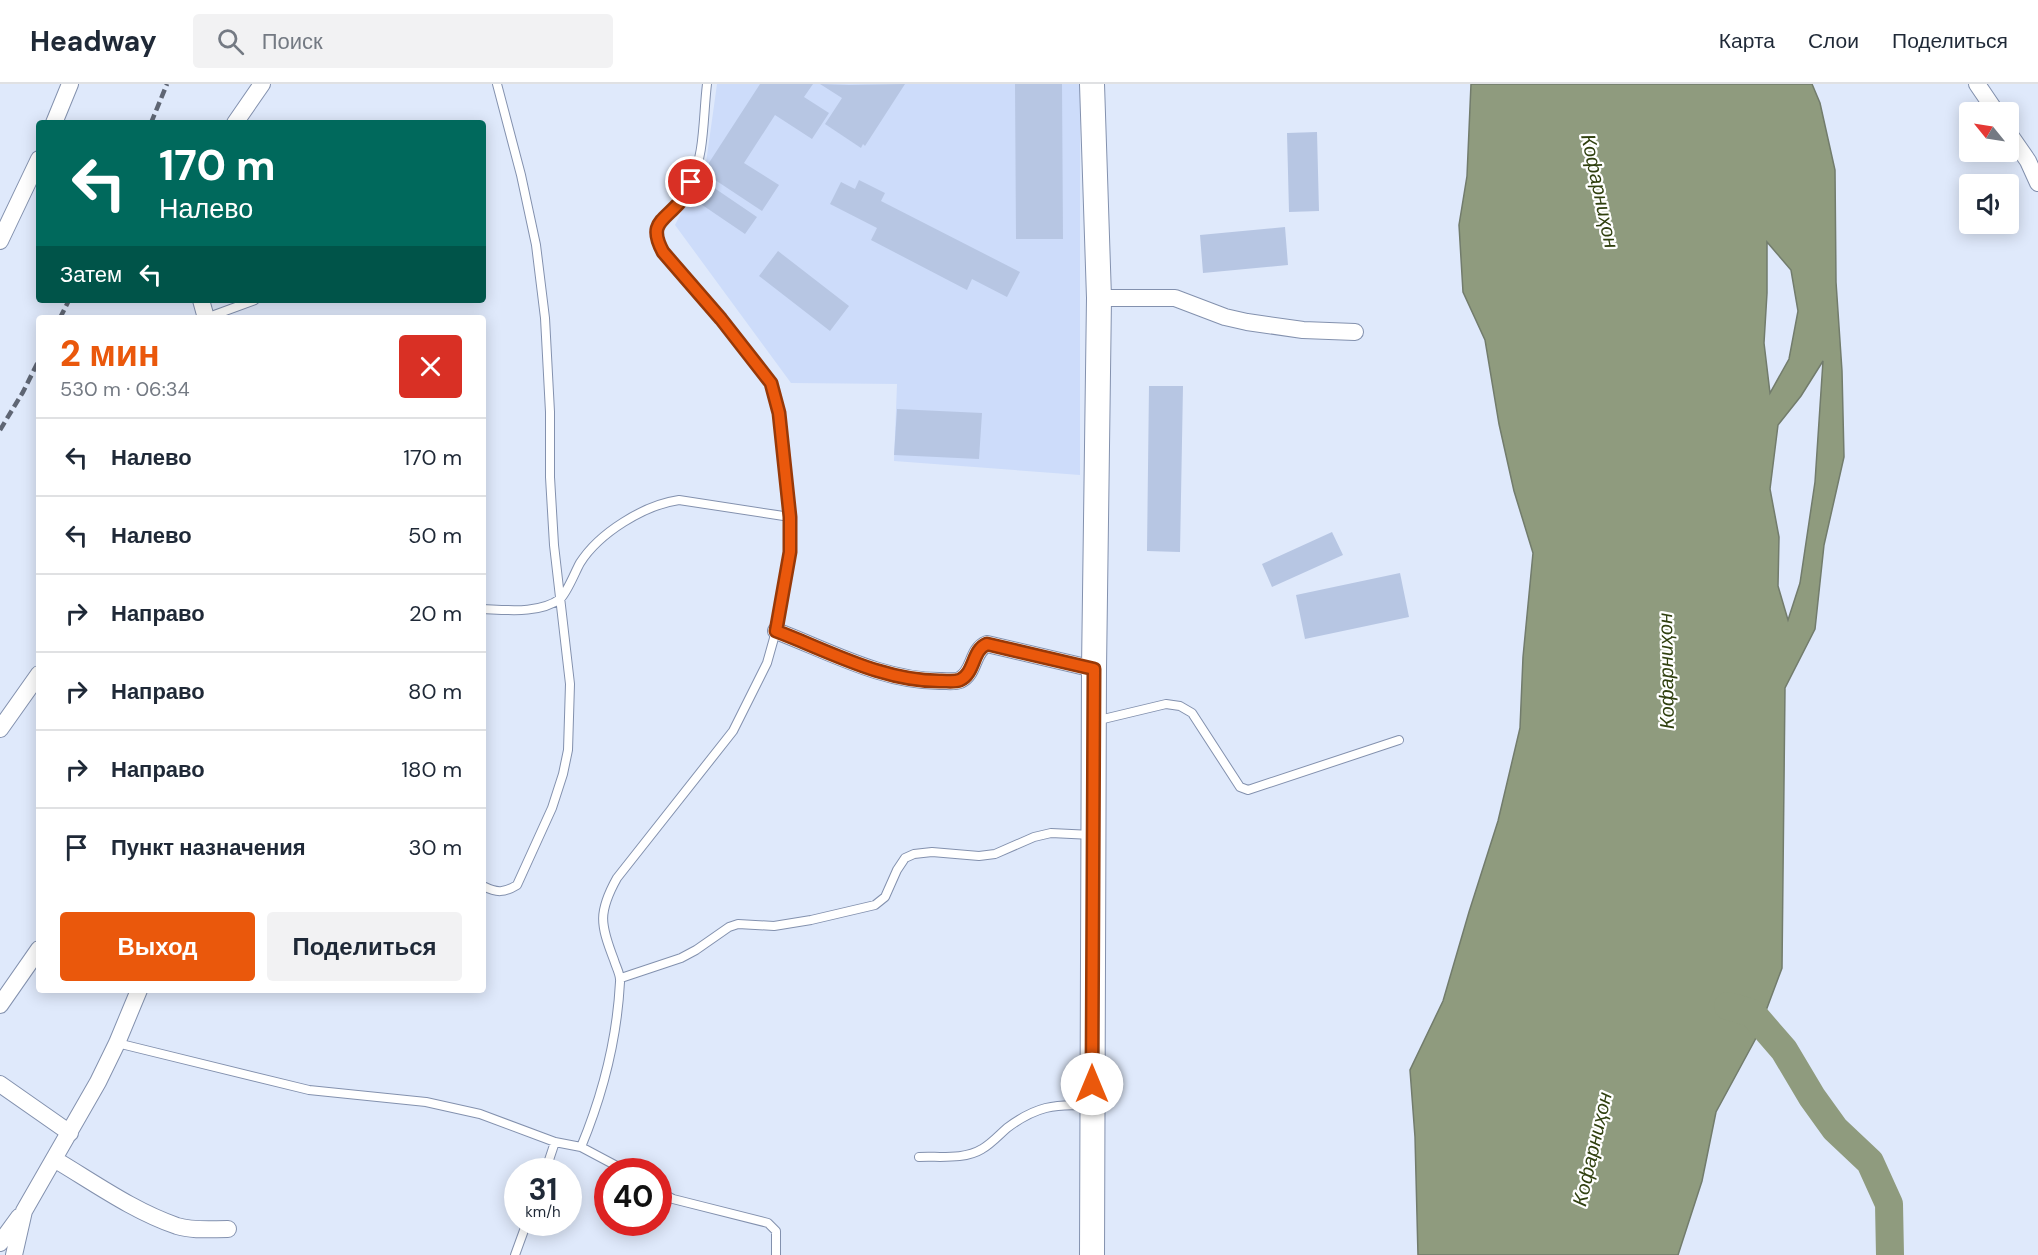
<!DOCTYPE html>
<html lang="ru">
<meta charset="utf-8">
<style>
:root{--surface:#fff;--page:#f2f2f3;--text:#1f2937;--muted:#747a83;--line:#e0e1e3;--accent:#ea580c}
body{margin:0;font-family:"DM Sans",sans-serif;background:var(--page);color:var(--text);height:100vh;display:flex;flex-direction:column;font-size:22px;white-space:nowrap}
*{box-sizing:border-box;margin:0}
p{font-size:20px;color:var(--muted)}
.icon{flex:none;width:33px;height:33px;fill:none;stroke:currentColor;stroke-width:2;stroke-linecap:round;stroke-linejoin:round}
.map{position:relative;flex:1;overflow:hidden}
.details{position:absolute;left:36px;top:231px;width:450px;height:678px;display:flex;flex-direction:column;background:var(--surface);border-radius:6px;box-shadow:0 3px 15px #0003}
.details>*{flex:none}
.banner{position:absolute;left:36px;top:36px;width:450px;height:183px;border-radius:6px;box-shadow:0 3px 15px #0003;background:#00695c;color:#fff;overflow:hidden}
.needle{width:39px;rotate:300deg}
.fabs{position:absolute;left:1959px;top:18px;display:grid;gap:12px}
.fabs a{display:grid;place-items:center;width:60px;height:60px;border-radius:6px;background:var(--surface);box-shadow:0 3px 15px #0003;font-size:30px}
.speed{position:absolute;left:504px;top:1074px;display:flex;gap:12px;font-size:30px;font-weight:700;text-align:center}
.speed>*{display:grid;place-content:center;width:78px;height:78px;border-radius:50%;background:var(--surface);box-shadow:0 3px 15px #0003;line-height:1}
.speed small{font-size:15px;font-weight:400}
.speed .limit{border:9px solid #d22;background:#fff;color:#111}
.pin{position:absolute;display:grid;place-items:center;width:51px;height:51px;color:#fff;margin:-26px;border:3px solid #fff;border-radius:50%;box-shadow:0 2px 6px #0007}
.me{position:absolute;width:66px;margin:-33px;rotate:0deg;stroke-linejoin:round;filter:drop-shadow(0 0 4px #0008)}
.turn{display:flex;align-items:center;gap:21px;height:126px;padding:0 24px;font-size:27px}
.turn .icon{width:78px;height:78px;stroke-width:2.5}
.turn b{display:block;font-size:42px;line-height:51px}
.then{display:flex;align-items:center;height:57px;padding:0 24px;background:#0003;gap:12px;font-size:22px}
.round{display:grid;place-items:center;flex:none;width:63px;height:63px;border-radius:6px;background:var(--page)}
.headline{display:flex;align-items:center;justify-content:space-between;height:102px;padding:0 24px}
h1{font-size:36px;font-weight:800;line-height:45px;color:var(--accent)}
.action{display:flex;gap:12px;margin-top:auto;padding:12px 24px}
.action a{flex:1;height:69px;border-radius:6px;background:var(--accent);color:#fff;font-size:24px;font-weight:800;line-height:69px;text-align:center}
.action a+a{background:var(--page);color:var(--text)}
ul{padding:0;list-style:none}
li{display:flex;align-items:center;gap:18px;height:78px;padding:0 24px;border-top:2px solid var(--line)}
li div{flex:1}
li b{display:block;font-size:22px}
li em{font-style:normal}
header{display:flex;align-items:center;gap:36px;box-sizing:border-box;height:84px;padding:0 30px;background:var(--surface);border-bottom:2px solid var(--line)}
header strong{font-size:28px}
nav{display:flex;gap:33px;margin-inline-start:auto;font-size:21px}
.search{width:420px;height:54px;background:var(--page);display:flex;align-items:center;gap:15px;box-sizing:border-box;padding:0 21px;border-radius:6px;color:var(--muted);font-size:22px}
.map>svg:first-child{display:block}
</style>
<header>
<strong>Headway</strong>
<div class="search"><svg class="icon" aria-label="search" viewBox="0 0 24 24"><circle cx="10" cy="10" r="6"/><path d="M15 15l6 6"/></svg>Поиск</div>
<nav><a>Карта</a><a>Слои</a><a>Поделиться</a></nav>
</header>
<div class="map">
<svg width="2038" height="1171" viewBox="0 0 2038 1171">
<rect width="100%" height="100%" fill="#dfe9fb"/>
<path fill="#cddcfa" d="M717,0H1080V391L894,377L897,300L791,299L675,141L706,79Z"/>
<path fill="#8f9b7e" stroke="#727c6c" stroke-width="1.5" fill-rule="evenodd" d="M1471,0H1812L1820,19L1835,86L1836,198L1842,287L1844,373L1824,461L1815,545L1785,604L1782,884L1755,956L1716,1028L1702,1097L1678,1171H1418L1415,1053L1410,986L1443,917L1469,828L1498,737L1520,644L1523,573L1533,469L1514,407L1499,340L1485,256L1463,208L1459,141L1467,92ZM1767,158L1791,186L1798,227L1789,275L1770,309L1764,259L1767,209ZM1823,277L1815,398L1800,499L1788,536L1778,502L1779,453L1770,405L1778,341L1801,312Z"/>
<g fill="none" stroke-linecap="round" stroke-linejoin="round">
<path stroke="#8f9b7e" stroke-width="28" d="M1728,922L1752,929L1784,966L1812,1013L1835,1045L1870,1078L1889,1120L1890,1171"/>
</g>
<path fill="#b7c6e3" d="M760,0H813L804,13L829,29L812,55L775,31L744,79L779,101L762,127L703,88Z
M820,0L849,1L905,0L865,62L863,60L861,64L825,40L842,14Z
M1015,0H1062L1063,155H1016Z
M1317,48L1319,127L1289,128L1287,49Z
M701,95L757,133L745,150L689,112Z
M859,96L885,109L881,117L1020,188L1007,213L972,195L967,206L871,156L877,144L830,120L841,98L855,105Z
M1285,143L1288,181L1203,189L1200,151Z
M778,167L849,222L830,247L759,192Z
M1149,302H1183L1180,468L1147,467Z
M897,325L982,329L979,375L894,371Z
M1332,448L1343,471L1272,503L1262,480Z
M1400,489L1409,533L1305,555L1296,511Z"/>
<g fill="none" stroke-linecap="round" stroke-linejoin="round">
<g stroke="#8391ae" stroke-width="10">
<path id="lane" d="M206,234L255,216
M483,525C507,526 539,530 560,515C567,509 575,488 580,479C599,449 644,421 679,416L790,433
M1095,637L1166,620L1180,622L1192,629L1240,703L1248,706L1399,656
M483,802C497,809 504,809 517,801L552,724L563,690L568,666L570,600L554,461L550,393V328L545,234L536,161L521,91L497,0
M621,894L681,874L696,866L729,843L738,840L774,842L811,836L875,821L885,813L897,786L905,774L914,770L932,768L979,772L995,770L1034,753L1051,749L1092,751
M117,959L309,1006L426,1018L480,1030L555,1058L581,1063L628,1088
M581,1063C603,1010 617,955 620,898C621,891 616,883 614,876C600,840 598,828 617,794L733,647L767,579L776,547L790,468V433L784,369L779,329L771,299L721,235L663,168C647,138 664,138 680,118C684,113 687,107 690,101C705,72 703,32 707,0
M919,1073C939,1072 964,1076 982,1065C991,1060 999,1051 1007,1044C1035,1023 1055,1019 1089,1022
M545,1088L555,1058
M658,1107L673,1115L768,1139L776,1147V1171
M515,1171L527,1138"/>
</g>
<g stroke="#8391ae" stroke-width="18">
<path id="street" d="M1977,0L1996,28
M54,39L70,0
M235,39L262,0
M2008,48L2028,77L2038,99
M0,157L39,75
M1099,214H1175L1225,233L1247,238L1303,246L1355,248
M201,216L206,234
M776,547C829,567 884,598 942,597C948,597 955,598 960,596C975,589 972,566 987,560L1094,585
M0,645L39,590
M0,921L39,865
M0,1000L70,1049
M54,1075C93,1098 133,1127 177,1142C193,1147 211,1145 228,1145
M0,1159L19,1133
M14,1171L24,1127L98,998L117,959L139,906"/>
</g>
<g stroke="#8391ae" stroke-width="26">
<path id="secondary" d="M1092,0L1099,214L1094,585L1092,1171"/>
</g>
<use href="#lane" stroke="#fff" stroke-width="8"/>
<use href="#street" stroke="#fff" stroke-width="16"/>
<use href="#secondary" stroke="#fff" stroke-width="24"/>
<path stroke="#5f6674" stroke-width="4.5" stroke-dasharray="9 4.5" stroke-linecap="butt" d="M151,39L167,0
M60,234L69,216
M0,346L23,308L39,276"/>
</g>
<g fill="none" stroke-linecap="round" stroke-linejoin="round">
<g stroke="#983908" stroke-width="15">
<path id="route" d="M691,98C687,105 684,113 679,119C662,138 648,140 663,168L721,235L771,299L779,329L790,433V468L776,547C829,567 884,598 942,597C948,597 955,598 960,596C975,589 972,566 987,560L1094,585L1092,1000"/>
</g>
<use href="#route" stroke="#ea580c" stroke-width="10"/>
</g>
<g text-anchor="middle" stroke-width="4.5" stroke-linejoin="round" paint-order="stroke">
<g font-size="20" font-style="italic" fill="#30400f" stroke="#fff">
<text transform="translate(1600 107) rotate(78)" y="7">Кофарниҳон</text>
<text transform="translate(1666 587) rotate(-91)" y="7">Кофарниҳон</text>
<text transform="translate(1592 1065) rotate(-77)" y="7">Кофарниҳон</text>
</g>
</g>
</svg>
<div class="fabs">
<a><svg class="needle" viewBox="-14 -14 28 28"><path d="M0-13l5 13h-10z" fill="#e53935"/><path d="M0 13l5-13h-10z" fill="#747a83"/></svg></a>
<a><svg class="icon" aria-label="sound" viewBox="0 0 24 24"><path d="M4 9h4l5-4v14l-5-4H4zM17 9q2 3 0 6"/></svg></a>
</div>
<div class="speed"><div>31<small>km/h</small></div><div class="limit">40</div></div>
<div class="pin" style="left:691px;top:98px;background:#d93025"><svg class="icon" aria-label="arrive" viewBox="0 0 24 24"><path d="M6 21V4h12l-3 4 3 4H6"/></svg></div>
<svg class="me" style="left:1092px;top:1000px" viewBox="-20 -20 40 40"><circle r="19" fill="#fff"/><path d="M0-13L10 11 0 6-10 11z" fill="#ea580c"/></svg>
<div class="banner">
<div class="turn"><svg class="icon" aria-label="left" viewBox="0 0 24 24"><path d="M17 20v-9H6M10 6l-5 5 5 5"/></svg><div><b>170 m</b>Налево</div></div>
<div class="then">Затем<svg class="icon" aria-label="left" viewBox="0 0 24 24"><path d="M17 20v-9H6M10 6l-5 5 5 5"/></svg></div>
</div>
<section class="details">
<div class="headline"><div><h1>2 мин</h1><p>530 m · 06:34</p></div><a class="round" style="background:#d93025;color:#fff"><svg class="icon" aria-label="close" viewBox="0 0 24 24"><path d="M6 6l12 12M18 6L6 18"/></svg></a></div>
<ul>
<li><svg class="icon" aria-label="left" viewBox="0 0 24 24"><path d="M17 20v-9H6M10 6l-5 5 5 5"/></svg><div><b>Налево</b></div><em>170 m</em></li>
<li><svg class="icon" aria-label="left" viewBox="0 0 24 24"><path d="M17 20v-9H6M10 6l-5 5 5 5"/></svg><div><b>Налево</b></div><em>50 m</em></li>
<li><svg class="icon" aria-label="right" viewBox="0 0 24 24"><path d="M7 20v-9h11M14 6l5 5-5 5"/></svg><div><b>Направо</b></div><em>20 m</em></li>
<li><svg class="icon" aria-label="right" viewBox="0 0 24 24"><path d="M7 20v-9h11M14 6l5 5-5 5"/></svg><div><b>Направо</b></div><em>80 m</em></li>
<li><svg class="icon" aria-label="right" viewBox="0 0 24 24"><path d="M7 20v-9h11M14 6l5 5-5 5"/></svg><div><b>Направо</b></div><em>180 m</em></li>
<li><svg class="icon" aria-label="arrive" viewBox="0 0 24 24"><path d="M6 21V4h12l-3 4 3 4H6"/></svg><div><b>Пункт назначения</b></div><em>30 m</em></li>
</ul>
<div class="action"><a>Выход</a><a>Поделиться</a></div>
</section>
</div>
